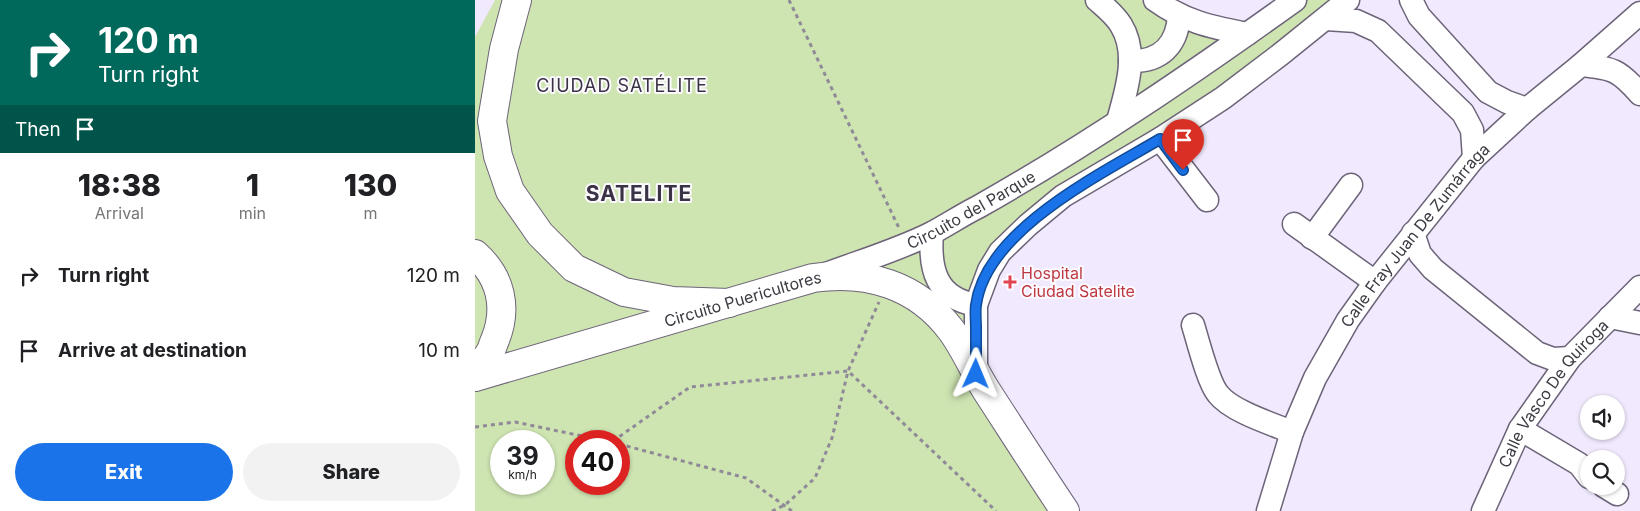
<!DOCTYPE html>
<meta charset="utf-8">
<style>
:root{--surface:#fff;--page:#f2f2f2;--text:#202124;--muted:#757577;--accent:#1a73e8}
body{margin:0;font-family:Inter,sans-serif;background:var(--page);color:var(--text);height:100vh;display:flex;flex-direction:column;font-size:19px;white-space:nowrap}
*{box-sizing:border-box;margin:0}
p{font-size:16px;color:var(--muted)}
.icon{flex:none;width:28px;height:28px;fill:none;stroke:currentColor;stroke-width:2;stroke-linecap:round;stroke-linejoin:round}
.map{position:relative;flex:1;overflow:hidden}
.panel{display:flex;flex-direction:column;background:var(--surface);width:475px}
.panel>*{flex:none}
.hud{background:#00695c;color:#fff;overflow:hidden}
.fabs{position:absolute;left:1105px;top:395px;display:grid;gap:10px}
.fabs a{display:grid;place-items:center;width:45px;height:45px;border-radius:50%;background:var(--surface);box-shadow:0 1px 4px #0004;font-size:25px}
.speed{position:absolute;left:15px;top:430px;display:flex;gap:10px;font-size:25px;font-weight:700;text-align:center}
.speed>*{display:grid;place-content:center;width:65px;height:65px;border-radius:50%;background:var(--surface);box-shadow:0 1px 4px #0004;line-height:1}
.speed small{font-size:12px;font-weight:400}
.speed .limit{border:8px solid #d22;background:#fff;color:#111}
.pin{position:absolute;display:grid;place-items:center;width:42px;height:42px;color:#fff;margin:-51px -21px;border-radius:50% 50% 50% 0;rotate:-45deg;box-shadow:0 0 5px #0007}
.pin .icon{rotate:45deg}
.me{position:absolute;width:55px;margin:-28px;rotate:1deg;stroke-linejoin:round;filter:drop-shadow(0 0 4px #0008)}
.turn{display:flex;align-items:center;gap:18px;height:105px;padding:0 15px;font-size:22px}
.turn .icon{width:65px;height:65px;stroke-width:2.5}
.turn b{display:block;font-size:35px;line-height:42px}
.then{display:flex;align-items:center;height:48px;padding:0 15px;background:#0003;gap:10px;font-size:19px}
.eta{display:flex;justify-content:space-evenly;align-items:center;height:85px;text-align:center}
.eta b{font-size:30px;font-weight:800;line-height:35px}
.button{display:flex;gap:10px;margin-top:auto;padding:10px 15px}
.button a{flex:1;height:58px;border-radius:30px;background:var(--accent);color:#fff;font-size:20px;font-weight:800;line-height:58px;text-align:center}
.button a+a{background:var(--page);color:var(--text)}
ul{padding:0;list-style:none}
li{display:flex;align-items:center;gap:15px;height:75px;padding:0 15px}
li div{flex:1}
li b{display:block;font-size:19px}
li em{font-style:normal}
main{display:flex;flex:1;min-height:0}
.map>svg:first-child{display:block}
</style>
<main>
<section class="panel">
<div class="hud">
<div class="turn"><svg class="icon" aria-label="right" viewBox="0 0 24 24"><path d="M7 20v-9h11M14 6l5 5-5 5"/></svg><div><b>120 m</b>Turn right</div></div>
<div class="then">Then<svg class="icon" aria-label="arrive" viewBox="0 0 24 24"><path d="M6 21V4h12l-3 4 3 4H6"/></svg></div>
</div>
<div class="eta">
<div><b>18:38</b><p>Arrival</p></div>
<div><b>1</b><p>min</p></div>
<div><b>130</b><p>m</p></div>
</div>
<ul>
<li><svg class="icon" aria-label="right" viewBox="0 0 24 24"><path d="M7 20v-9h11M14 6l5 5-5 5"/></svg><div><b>Turn right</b></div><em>120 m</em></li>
<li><svg class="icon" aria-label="arrive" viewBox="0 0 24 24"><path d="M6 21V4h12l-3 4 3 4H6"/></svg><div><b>Arrive at destination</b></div><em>10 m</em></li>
</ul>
<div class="button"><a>Exit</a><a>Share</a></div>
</section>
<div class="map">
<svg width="1165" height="511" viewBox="0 0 1165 511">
<rect width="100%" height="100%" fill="#f1e9fd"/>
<path fill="#cee4b1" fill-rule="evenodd" d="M20,0H666L669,2L770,39L823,0H884L873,10L520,249L498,375L580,511H0V37ZM26,441H69V484H26ZM101,441H144V484H101Z"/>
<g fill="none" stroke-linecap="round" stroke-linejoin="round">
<g stroke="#6d6479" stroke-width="25">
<g id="minor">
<path d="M622,0C631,8 640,15 646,25C664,54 651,91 643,121"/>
<path d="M680,0C710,22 737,27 772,34"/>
<path d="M936,0L944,16L1013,92L1032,102L1052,109"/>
<path d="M851,19L881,21L903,31L988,113L997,130L999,158"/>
<path d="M655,61C685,62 702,46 704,16"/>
<path d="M1106,65C1138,68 1144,70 1165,94"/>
<path d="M685,139L732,200"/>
<path d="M819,224L900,282"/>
<path d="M457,233C454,269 461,298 501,305"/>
<path d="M938,233L945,254L958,269L1062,353L1078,359L1095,358"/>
<path d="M837,238L876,185"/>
<path id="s1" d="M351,274C386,261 423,250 457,233C472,225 487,215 503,207C613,145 718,73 820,0"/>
<path d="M1135,317L1165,323"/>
<path d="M718,325C723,341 733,382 743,394C756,411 797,424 817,432"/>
<path d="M501,373V305L514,270L525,252L553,225L588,196L685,139L748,98L806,54L873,0"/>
<path d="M1045,429L1104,464L1114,477"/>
<path d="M1129,486L1142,494"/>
<path id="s2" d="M793,511L817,432L840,378L873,320L900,282L999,158L1052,109L1106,65L1165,13"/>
<path id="s3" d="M1008,511L1045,429L1095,358L1165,287"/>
</g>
</g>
<g stroke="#6d6479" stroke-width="30">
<g id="major">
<path d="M0,254C26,277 33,308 20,340C18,344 17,350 14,354C11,359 5,364 0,368"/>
<path id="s4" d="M0,377L338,278C392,270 442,285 476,330C489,347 499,371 511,390C537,430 563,471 590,511"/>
</g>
</g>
<g stroke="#6d6479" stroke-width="30">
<path id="highway" d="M42,0L29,49L17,121L23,156L35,191L65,234L99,268L149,292L198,301L254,303"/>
</g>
<path stroke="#908a98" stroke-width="3" stroke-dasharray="4 4" stroke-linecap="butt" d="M314,0L424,228
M0,427L40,422L131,441
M138,441L215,387L373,371L521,511
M144,444L271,478L317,511
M297,511L310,505L340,478L357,438L373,371L404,302"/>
<use href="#minor" stroke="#fff" stroke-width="22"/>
<use href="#major" stroke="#fff" stroke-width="28"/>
<use href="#highway" stroke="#fff" stroke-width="28"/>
</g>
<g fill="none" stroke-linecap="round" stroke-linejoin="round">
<g stroke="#114b97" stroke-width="12">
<path id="route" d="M501,374C501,358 501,343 501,328C501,320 500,312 501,305C511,230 626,174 685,139L708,170"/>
</g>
<use href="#route" stroke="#1a73e8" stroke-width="9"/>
</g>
<path fill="#e0444e" stroke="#fcfaff" stroke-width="2" d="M532.5 274.5h5v5h5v5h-5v5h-5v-5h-5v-5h5z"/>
<g text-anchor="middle" stroke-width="4" stroke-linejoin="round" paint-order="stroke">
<g font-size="16" fill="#3e3a43" stroke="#fcfaff">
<text dy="6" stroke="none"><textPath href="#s1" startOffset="159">Circuito del Parque</textPath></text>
<text dy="6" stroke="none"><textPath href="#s2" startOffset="316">Calle Fray Juan De Zumárraga</textPath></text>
<text dy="6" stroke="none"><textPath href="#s4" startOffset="279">Circuito Puericultores</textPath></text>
<text dy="6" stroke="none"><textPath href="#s3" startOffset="138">Calle Vasco De Quiroga</textPath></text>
</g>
<g font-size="16" fill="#be3a42" stroke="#fcfaff" text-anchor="start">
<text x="546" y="279">Hospital<tspan x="546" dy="18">Ciudad Satelite</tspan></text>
</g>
<g font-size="18" letter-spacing="1" fill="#3a3245" stroke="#fcfaff">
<text x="147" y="92">CIUDAD SATÉLITE</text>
</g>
<g font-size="21" font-weight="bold" letter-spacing="1" fill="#3a3245" stroke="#fcfaff">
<text x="164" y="201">SATELITE</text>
</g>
</g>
</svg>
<div class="fabs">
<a><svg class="icon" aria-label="sound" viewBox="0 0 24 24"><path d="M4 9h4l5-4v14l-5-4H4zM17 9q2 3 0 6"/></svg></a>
<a><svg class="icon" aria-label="search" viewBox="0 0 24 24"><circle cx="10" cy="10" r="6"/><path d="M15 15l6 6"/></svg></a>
</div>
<div class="speed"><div>39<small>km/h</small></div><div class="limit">40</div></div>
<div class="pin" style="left:708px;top:170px;background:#d93025"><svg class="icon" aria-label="arrive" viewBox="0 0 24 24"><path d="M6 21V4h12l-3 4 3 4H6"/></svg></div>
<svg class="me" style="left:501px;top:374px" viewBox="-20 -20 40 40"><path d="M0-17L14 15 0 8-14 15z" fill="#1a73e8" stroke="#fff" stroke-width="4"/></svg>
</div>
</main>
